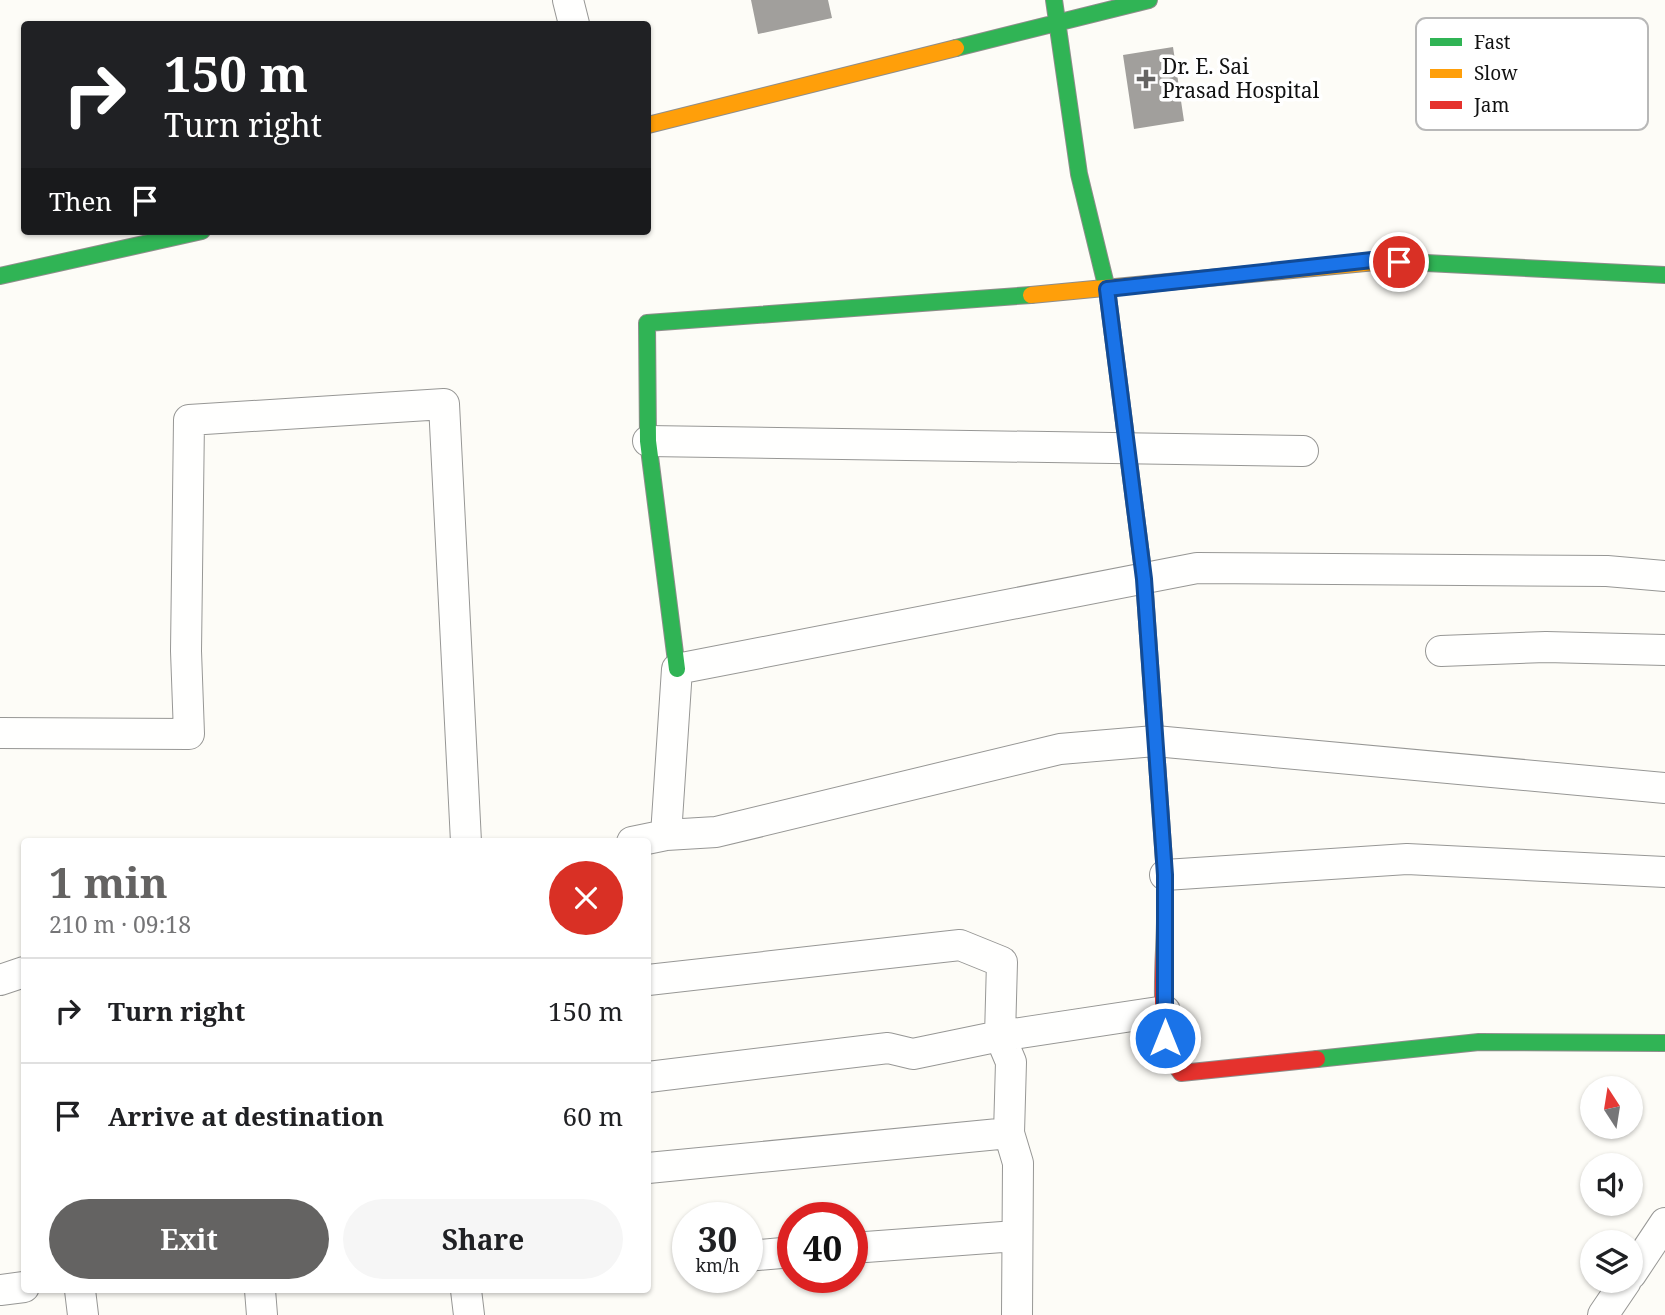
<!DOCTYPE html>
<meta charset="utf-8">
<style>
:root{--surface:#fff;--page:#f6f6f6;--text:#202124;--muted:#757577;--line:#e0e0e0;--accent:#646362}
body{margin:0;font-family:"Noto Serif",serif;background:var(--page);color:var(--text);height:100vh;display:flex;flex-direction:column;font-size:26px;white-space:nowrap}
*{box-sizing:border-box;margin:0}
p{font-size:23px;color:var(--muted)}
.icon{flex:none;width:38px;height:38px;fill:none;stroke:currentColor;stroke-width:2;stroke-linecap:round;stroke-linejoin:round}
.map{position:relative;flex:1;overflow:hidden}
.details{position:absolute;left:21px;top:838px;width:630px;height:455px;display:flex;flex-direction:column;background:var(--surface);border-radius:7px;box-shadow:0 2px 5px #0004}
.details>*{flex:none}
.hud{position:absolute;left:21px;top:21px;width:630px;height:214px;border-radius:7px;box-shadow:0 2px 5px #0004;background:#202124;color:#fff;overflow:hidden}
.needle{width:46px;rotate:348deg}
.buttons{position:absolute;left:1580px;top:1076px;display:grid;gap:14px}
.buttons a{display:grid;place-items:center;width:63px;height:63px;border-radius:50%;background:var(--surface);box-shadow:0 2px 5px #0004;font-size:35px}
.speed{position:absolute;left:672px;top:1202px;display:flex;gap:14px;font-size:35px;font-weight:700;text-align:center}
.speed>*{display:grid;place-content:center;width:91px;height:91px;border-radius:50%;background:var(--surface);box-shadow:0 2px 5px #0004;line-height:1}
.speed small{font-size:18px;font-weight:400}
.speed .limit{border:10px solid #d22;background:#fff;color:#111}
.pin{position:absolute;display:grid;place-items:center;width:60px;height:60px;color:#fff;margin:-30px;border:4px solid #fff;border-radius:50%;box-shadow:0 2px 7px #0007}
.me{position:absolute;width:77px;margin:-38px;rotate:0deg;stroke-linejoin:round;filter:drop-shadow(0 0 5px #0008)}
.turn{display:flex;align-items:center;gap:24px;height:147px;padding:0 28px;font-size:32px}
.turn .icon{width:91px;height:91px;stroke-width:2.5}
.turn b{display:block;font-size:49px;line-height:60px}
.then{display:flex;align-items:center;height:66px;padding:0 28px;background:#0003;gap:14px;font-size:26px}
.round{display:grid;place-items:center;flex:none;width:74px;height:74px;border-radius:37px;background:var(--page)}
.headline{display:flex;align-items:center;justify-content:space-between;height:119px;padding:0 28px}
h1{font-size:42px;font-weight:700;line-height:52px;color:var(--accent)}
.primary-button{display:flex;gap:14px;margin-top:auto;padding:14px 28px}
.primary-button a{flex:1;height:80px;border-radius:42px;background:var(--accent);color:#fff;font-size:28px;font-weight:700;line-height:80px;text-align:center}
.primary-button a+a{background:var(--page);color:var(--text)}
ul{padding:0;list-style:none}
li{display:flex;align-items:center;gap:21px;height:105px;padding:0 28px;border-top:2px solid var(--line)}
li div{flex:1}
li b{display:block;font-size:26px}
li em{font-style:normal}
.map>svg:first-child{display:block}
</style>
<div class="map">
<svg width="1665" height="1315" viewBox="0 0 1665 1315">
<rect width="100%" height="100%" fill="#fdfcf7"/>
<path fill="#a19f9c" d="M751,0H828L832,18L758,34Z
M1173,47L1184,121L1134,129L1123,55Z"/>
<g fill="none" stroke-linecap="round" stroke-linejoin="round">
<g stroke="#979795" stroke-width="32">
<path id="street" d="M568,0L574,24
M648,441L1303,451
M1441,651L1546,647L1665,650
M0,733L189,734L186,651L189,420L444,404L466,842
M666,835L677,669L1197,568L1607,571L1665,576
M632,842L666,835L716,832L1060,749L1155,741L1665,788
M1165,875L1407,859L1665,872
M0,980L24,972
M648,980L960,945L1002,962L1000,1036L1011,1062L1009,1133L1018,1163L1017,1315
M648,1077L888,1048L913,1054L1000,1036L1165,1011
M648,1168L1009,1133
M852,1248L1016,1236
M747,1256L793,1252
M1631,1274L1665,1223
M0,1290L24,1287
M80,1290L83,1315
M260,1290L262,1315
M466,1290L469,1315
M1603,1315L1626,1281"/>
</g>
<g stroke="#8e8d8b" stroke-width="18">
<path id="fast" d="M1054,0L1079,174L1107,289L1144,579L1165,875V919
M956,48L1149,0
M1386,261L1665,275
M0,276L202,231
M677,669L648,441L647,323L1031,295
M1317,1059L1479,1042L1665,1043"/>
</g>
<g stroke="#8e8d8b" stroke-width="18">
<path id="slow" d="M648,125L956,48
M1031,295L1386,261"/>
</g>
<g stroke="#8e8d8b" stroke-width="18">
<path id="jam" d="M1165,919C1165,962 1154,1039 1181,1073L1317,1059"/>
</g>
<use href="#street" stroke="#fffffe" stroke-width="30"/>
<use href="#fast" stroke="#30b455" stroke-width="16"/>
<use href="#slow" stroke="#ff9f0a" stroke-width="16"/>
<use href="#jam" stroke="#e5322d" stroke-width="16"/>
</g>
<g fill="none" stroke-linecap="round" stroke-linejoin="round">
<g stroke="#114b97" stroke-width="18">
<path id="route" d="M1165,1038V875L1144,579L1107,289L1372,260L1399,262"/>
</g>
<use href="#route" stroke="#1a73e8" stroke-width="12"/>
</g>
<path fill="#646362" stroke="#fff" stroke-width="2.5" d="M1142.5 68.5h7v7h7v7h-7v7h-7v-7h-7v-7h7z"/>
<g text-anchor="middle" stroke-width="7" stroke-linejoin="round" paint-order="stroke">
<g font-size="21" fill="#111" stroke="#fff" text-anchor="start">
<text x="1162" y="74">Dr. E. Sai<tspan x="1162" dy="24">Prasad Hospital</tspan></text>
</g>
</g>
<rect x="1416" y="18" width="232" height="112" rx="10" fill="#fff" stroke="#b8b8b8" stroke-width="2"/>
<rect x="1430" y="38" width="32" height="8" fill="#30b455"/>
<rect x="1430" y="69" width="32" height="9" fill="#ff9f0a"/>
<rect x="1430" y="101" width="32" height="8" fill="#e5322d"/>
<g font-size="19" fill="#111">
<text x="1474" y="49">Fast</text>
<text x="1474" y="80">Slow</text>
<text x="1474" y="112">Jam</text>
</g>
</svg>
<div class="buttons">
<a><svg class="needle" viewBox="-14 -14 28 28"><path d="M0-13l5 13h-10z" fill="#e53935"/><path d="M0 13l5-13h-10z" fill="#757577"/></svg></a>
<a><svg class="icon" aria-label="sound" viewBox="0 0 24 24"><path d="M4 9h4l5-4v14l-5-4H4zM17 9q2 3 0 6"/></svg></a>
<a><svg class="icon" aria-label="layers" viewBox="0 0 24 24"><path d="M12 4l9 5-9 5-9-5zM3 14l9 5 9-5"/></svg></a>
</div>
<div class="speed"><div>30<small>km/h</small></div><div class="limit">40</div></div>
<div class="pin" style="left:1399px;top:262px;background:#d93025"><svg class="icon" aria-label="arrive" viewBox="0 0 24 24"><path d="M6 21V4h12l-3 4 3 4H6"/></svg></div>
<svg class="me" style="left:1165px;top:1038px" viewBox="-20 -20 40 40"><circle r="17" fill="#1a73e8" stroke="#fff" stroke-width="3"/><path d="M0-11L8 9 0 5-8 9z" fill="#fff"/></svg>
<div class="hud">
<div class="turn"><svg class="icon" aria-label="right" viewBox="0 0 24 24"><path d="M7 20v-9h11M14 6l5 5-5 5"/></svg><div><b>150 m</b>Turn right</div></div>
<div class="then">Then<svg class="icon" aria-label="arrive" viewBox="0 0 24 24"><path d="M6 21V4h12l-3 4 3 4H6"/></svg></div>
</div>
<section class="details">
<div class="headline"><div><h1>1 min</h1><p>210 m · 09:18</p></div><a class="round" style="background:#d93025;color:#fff"><svg class="icon" aria-label="close" viewBox="0 0 24 24"><path d="M6 6l12 12M18 6L6 18"/></svg></a></div>
<ul>
<li><svg class="icon" aria-label="right" viewBox="0 0 24 24"><path d="M7 20v-9h11M14 6l5 5-5 5"/></svg><div><b>Turn right</b></div><em>150 m</em></li>
<li><svg class="icon" aria-label="arrive" viewBox="0 0 24 24"><path d="M6 21V4h12l-3 4 3 4H6"/></svg><div><b>Arrive at destination</b></div><em>60 m</em></li>
</ul>
<div class="primary-button"><a>Exit</a><a>Share</a></div>
</section>
</div>
